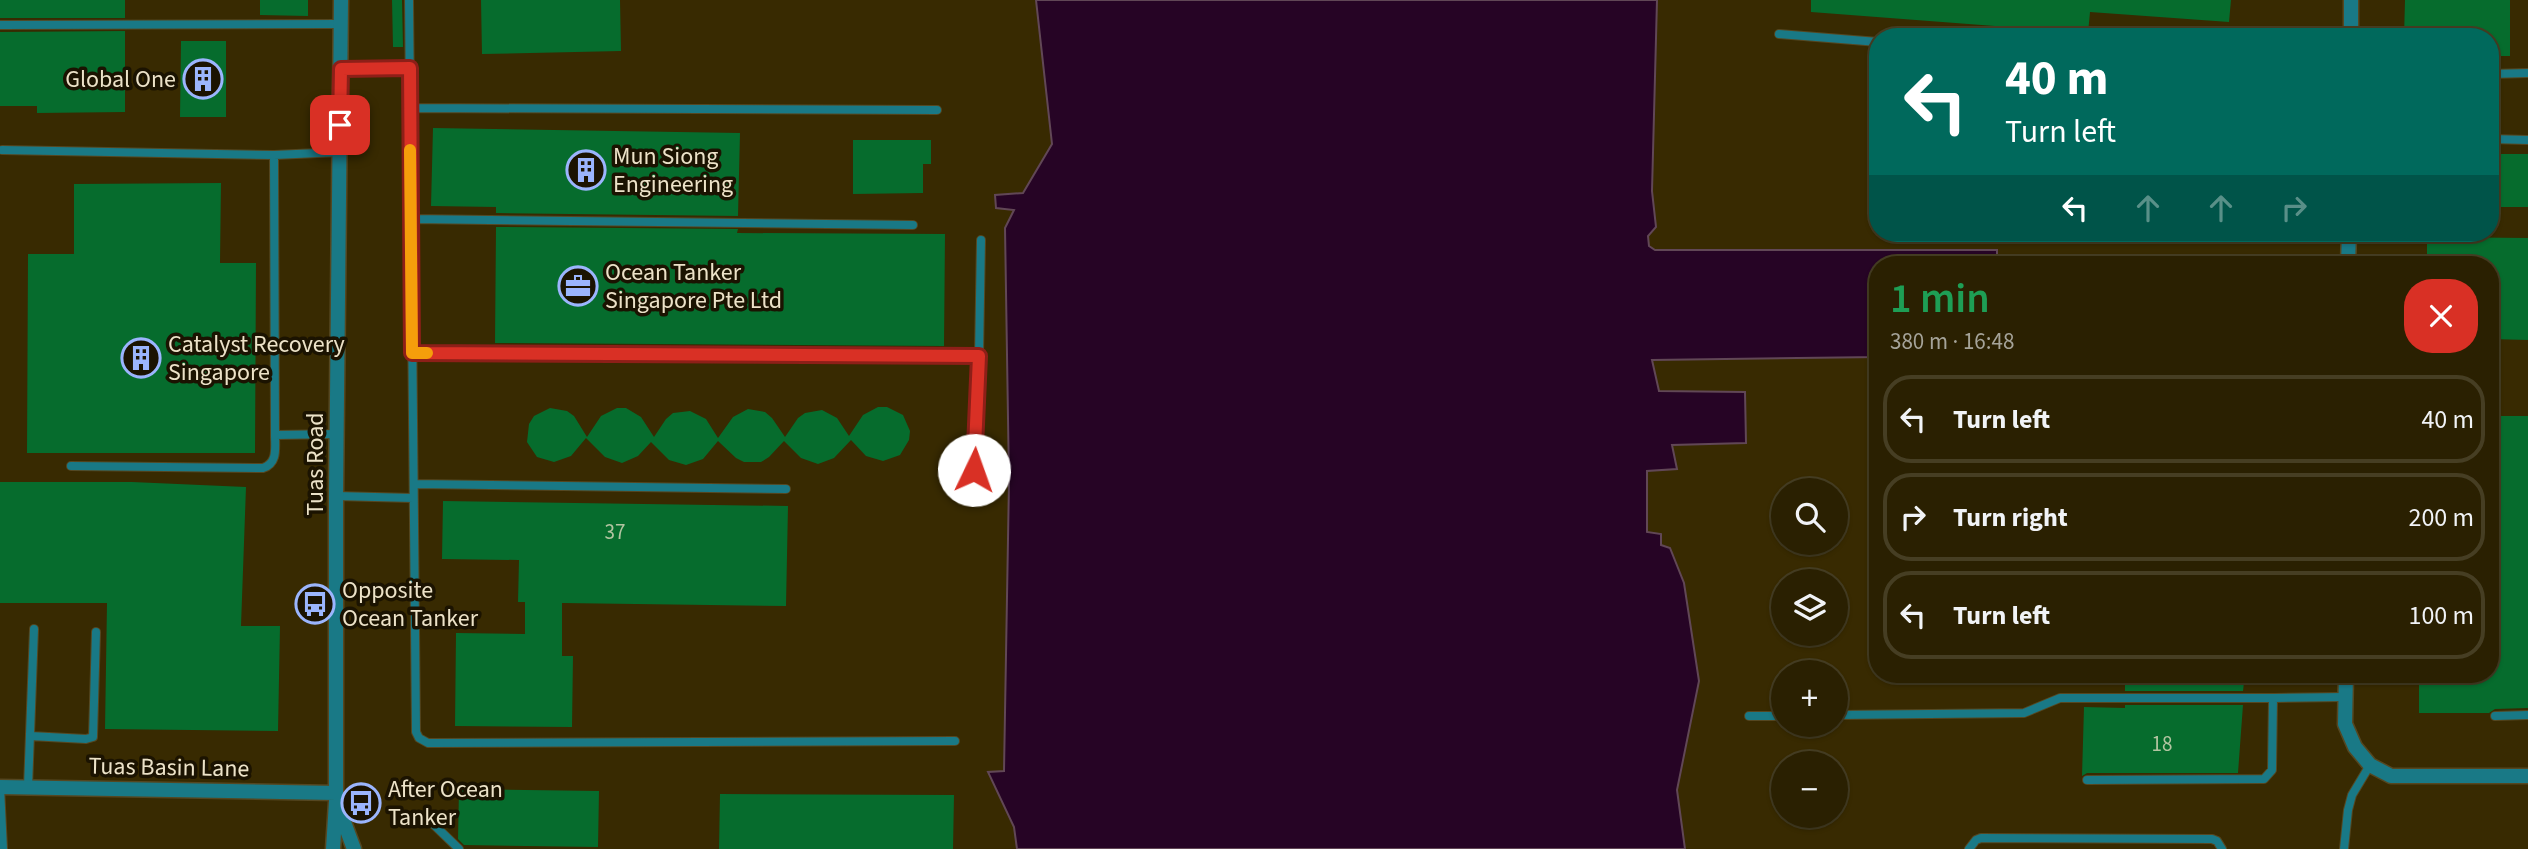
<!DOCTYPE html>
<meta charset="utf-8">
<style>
:root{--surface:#2a2001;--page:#32280b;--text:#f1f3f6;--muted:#a5a399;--line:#463e23}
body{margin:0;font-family:"Source Sans 3",sans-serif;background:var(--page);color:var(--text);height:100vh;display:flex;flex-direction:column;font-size:26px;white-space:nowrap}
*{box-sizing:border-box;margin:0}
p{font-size:23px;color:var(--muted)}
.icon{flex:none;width:38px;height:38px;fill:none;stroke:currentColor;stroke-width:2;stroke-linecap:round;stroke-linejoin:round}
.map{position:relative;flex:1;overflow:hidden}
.sheet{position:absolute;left:1869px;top:256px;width:630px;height:427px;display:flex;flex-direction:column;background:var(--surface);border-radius:28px;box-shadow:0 2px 5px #0004,0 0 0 2px var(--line)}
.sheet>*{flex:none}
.top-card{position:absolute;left:1869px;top:28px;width:630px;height:214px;border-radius:28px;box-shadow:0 2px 5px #0004,0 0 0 2px var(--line);background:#00695c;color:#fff;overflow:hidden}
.fabs{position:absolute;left:1771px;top:478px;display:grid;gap:14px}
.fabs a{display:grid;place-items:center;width:77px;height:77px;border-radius:50%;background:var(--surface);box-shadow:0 2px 5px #0004,0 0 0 2px var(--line);font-size:35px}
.pin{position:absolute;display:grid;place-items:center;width:60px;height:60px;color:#fff;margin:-30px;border-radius:14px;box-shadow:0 4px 10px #0006}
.me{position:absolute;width:77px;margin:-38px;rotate:3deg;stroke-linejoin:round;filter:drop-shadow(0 0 5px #0008)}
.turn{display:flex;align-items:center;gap:24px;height:147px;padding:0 21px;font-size:32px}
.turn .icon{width:91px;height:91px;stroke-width:2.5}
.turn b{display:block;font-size:49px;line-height:60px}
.lanes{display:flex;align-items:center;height:66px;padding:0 21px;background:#0003;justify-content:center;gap:35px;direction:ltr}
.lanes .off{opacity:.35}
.round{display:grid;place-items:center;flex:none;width:74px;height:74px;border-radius:28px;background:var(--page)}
.headline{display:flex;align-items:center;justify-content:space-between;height:119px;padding:0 21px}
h1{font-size:42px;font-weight:600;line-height:52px;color:#1e9e55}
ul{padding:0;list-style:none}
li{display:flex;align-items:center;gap:21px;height:88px;margin:0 14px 10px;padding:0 7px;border:4px solid var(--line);border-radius:28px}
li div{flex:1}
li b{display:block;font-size:26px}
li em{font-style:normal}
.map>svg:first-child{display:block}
</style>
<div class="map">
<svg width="2528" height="849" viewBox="0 0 2528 849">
<rect width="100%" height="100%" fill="#382a01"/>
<path fill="#260425" stroke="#614756" stroke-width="2" d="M1036,0H1657L1652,191L1656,227L1648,236L1649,246L1655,250H1997V264H1878V357L1652,360L1659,391L1745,392L1746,443L1672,445L1677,469L1647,471V532L1661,534V545L1670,548L1684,583L1699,681L1677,790L1685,849H1017L1014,827L988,772L1004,771L1009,481L1005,228L1014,210L996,208L995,195L1023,193L1052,144Z"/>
<path fill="#066c2d" d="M0,0H125V18H0Z
M260,0H308V16L260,15Z
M392,0H402L403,47H393Z
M481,0H620L621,51L482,54Z
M1811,0H2231L2229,22L2090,12L2088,33L1811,12Z
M2405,0H2510V56H2490V37H2404Z
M125,31V112L37,113V106H0V32Z
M181,41H226V117H180Z
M433,128L740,133L738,216L496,213V207L431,206Z
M853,140H931V164H923V193L853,194Z
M2497,154H2528V207H2495Z
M221,183L220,263H256L255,453H27L28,254H74V184Z
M496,227L738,229L737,233L945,234L944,346L495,343Z
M2427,237L2528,238V340L2490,339V264H2427Z
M878,407H887L903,415L910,431L909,440L900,455L883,461L866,456L851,440L834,458L818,464L801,458L784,441L769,457L761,462H744L736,458L718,441L703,459L686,465L669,460L651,442L638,456L622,463L605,457L586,438L571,456L554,462L537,457L527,442L529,424L534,416L550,408L567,411L574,416L587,437L601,416L617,408H626L641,417L654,437L666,419L673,413L690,411L706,419L718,438L733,417L748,409L765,412L772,418L785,437L798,418L805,413L822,410L837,418L849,436L863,415Z
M2490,416H2528V708L2495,709L2489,713H2419V674H2490Z
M0,482H132L246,487L241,626H280L278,731L105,729L107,603H0Z
M443,501L788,506L786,606L562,603V656H573L572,727L455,726L456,633L525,634V602H518L519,560L442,559Z
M2125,674H2245L2243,691H2125Z
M2125,705H2243L2238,773H2087L2082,776L2084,707L2125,708Z
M459,789L599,791L598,847L464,845L458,839Z
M720,794L954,795L953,849H719Z"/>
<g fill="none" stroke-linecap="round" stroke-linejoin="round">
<g stroke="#554721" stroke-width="10">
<path id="lane" d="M409,0L416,732L419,738L428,743L955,741
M0,25L341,24
M1779,34L1878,42
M341,69L410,68
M2490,74L2528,73
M410,108L937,110
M2490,139L2528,140
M2,150L274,155L340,152
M411,219L913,225
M412,353L979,356L974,470
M979,356L981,240
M275,435L338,434
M71,466L263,468C278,463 275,448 275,435L274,155
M414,484L786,489
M336,496L413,498
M1836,715L2024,713L2060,698H2273
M1749,716H1783
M2495,716L2528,715
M30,736L86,739L93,737L96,632
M2087,780L2264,779L2272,770L2273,698L2345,697
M0,787L3,849
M28,787L34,629
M430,821L459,849
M1969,849L1976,840L1981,838L2212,839L2217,841L2222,849
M2344,849L2348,810L2352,795L2370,765"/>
</g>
<g stroke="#554721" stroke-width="17">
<path id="street" d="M2351,0V37
M2348,264L2349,233
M2346,674L2345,724L2355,747L2370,765L2391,776H2528
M0,787L336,793
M338,806L354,849
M333,849L336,802V496L341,0"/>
</g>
<use href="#lane" stroke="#197986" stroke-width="8"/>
<use href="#street" stroke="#197986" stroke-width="14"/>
</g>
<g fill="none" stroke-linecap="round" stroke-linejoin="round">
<g stroke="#8d1f18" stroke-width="18">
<path id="route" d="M340,125L341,69L410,68L412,353L979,356L974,470"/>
</g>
<use href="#route" stroke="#d93025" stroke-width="12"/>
<path stroke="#f59e0b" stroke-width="12" d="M410,150L412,353H427"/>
</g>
<defs>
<g id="building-ring" transform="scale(2.0125)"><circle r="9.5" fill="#1b1301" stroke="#9bb5fd" stroke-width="1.5"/><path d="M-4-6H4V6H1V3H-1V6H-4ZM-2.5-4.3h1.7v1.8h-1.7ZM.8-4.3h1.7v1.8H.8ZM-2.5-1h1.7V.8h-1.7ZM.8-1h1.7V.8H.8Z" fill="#9bb5fd"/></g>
<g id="office-ring" transform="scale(2.0125)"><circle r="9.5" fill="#1b1301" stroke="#9bb5fd" stroke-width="1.5"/><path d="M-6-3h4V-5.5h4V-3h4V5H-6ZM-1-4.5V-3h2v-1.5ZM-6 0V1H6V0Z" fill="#9bb5fd"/></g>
<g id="bus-ring" transform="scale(2.0125)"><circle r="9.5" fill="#1b1301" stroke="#9bb5fd" stroke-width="1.5"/><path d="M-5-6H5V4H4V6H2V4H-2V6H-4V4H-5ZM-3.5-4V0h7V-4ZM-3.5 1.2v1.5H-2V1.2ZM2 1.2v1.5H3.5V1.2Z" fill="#9bb5fd"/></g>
</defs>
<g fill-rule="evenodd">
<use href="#building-ring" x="203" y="79"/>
<use href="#building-ring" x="586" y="170"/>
<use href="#office-ring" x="578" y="286"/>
<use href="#building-ring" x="141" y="358"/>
<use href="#bus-ring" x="315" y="604"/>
<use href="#bus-ring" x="361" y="803"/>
</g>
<g text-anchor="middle" stroke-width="7" stroke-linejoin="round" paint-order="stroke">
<g font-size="21" fill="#b2c4a1">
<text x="615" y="539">37</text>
<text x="2162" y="751">18</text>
</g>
<g font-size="24" fill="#ece2c8" stroke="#1b1301" text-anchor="start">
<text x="176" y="87" text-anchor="end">Global One</text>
<text x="613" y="164">Mun Siong<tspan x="613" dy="28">Engineering</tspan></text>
<text x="605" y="280">Ocean Tanker<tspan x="605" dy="28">Singapore Pte Ltd</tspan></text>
<text x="168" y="352">Catalyst Recovery<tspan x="168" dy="28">Singapore</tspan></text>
<text x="342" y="598">Opposite<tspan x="342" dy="28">Ocean Tanker</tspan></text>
<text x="388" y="797">After Ocean<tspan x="388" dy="28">Tanker</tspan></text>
</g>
<g font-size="24" fill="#ece2c8" stroke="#1b1301">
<text transform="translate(315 464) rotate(-90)" y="8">Tuas Road</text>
<text transform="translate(169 767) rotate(1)" y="8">Tuas Basin Lane</text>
</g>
</g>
</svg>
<div class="fabs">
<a><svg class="icon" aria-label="search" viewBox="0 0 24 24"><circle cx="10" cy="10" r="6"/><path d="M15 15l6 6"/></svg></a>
<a><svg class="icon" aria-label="layers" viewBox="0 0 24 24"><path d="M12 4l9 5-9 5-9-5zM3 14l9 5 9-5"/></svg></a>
<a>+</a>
<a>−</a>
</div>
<div class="pin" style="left:340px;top:125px;background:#d93025"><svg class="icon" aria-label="arrive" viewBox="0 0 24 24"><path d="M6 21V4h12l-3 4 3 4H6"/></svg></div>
<svg class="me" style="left:974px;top:470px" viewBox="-20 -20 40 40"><circle r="19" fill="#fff"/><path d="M0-13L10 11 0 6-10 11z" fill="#d93025"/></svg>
<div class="top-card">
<div class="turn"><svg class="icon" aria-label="left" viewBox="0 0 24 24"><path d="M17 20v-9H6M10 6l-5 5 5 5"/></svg><div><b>40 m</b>Turn left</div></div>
<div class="lanes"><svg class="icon" aria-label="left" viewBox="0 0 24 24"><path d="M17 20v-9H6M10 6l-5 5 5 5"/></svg><svg class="icon off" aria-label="ahead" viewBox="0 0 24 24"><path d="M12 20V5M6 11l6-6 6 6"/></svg><svg class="icon off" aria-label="ahead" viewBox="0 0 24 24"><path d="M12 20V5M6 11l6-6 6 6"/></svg><svg class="icon off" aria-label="right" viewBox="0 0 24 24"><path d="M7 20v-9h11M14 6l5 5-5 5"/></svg></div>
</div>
<section class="sheet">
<div class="headline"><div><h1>1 min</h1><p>380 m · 16:48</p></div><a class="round" style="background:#d93025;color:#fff"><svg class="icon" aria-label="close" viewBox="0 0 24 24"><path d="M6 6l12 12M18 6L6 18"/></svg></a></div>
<ul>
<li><svg class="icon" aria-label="left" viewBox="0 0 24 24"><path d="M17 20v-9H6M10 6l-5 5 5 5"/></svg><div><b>Turn left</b></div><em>40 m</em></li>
<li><svg class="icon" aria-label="right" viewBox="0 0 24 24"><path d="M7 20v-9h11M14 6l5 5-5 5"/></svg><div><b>Turn right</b></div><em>200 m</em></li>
<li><svg class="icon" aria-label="left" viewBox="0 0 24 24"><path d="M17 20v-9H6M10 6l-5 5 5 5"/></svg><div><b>Turn left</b></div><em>100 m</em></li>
</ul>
</section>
</div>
